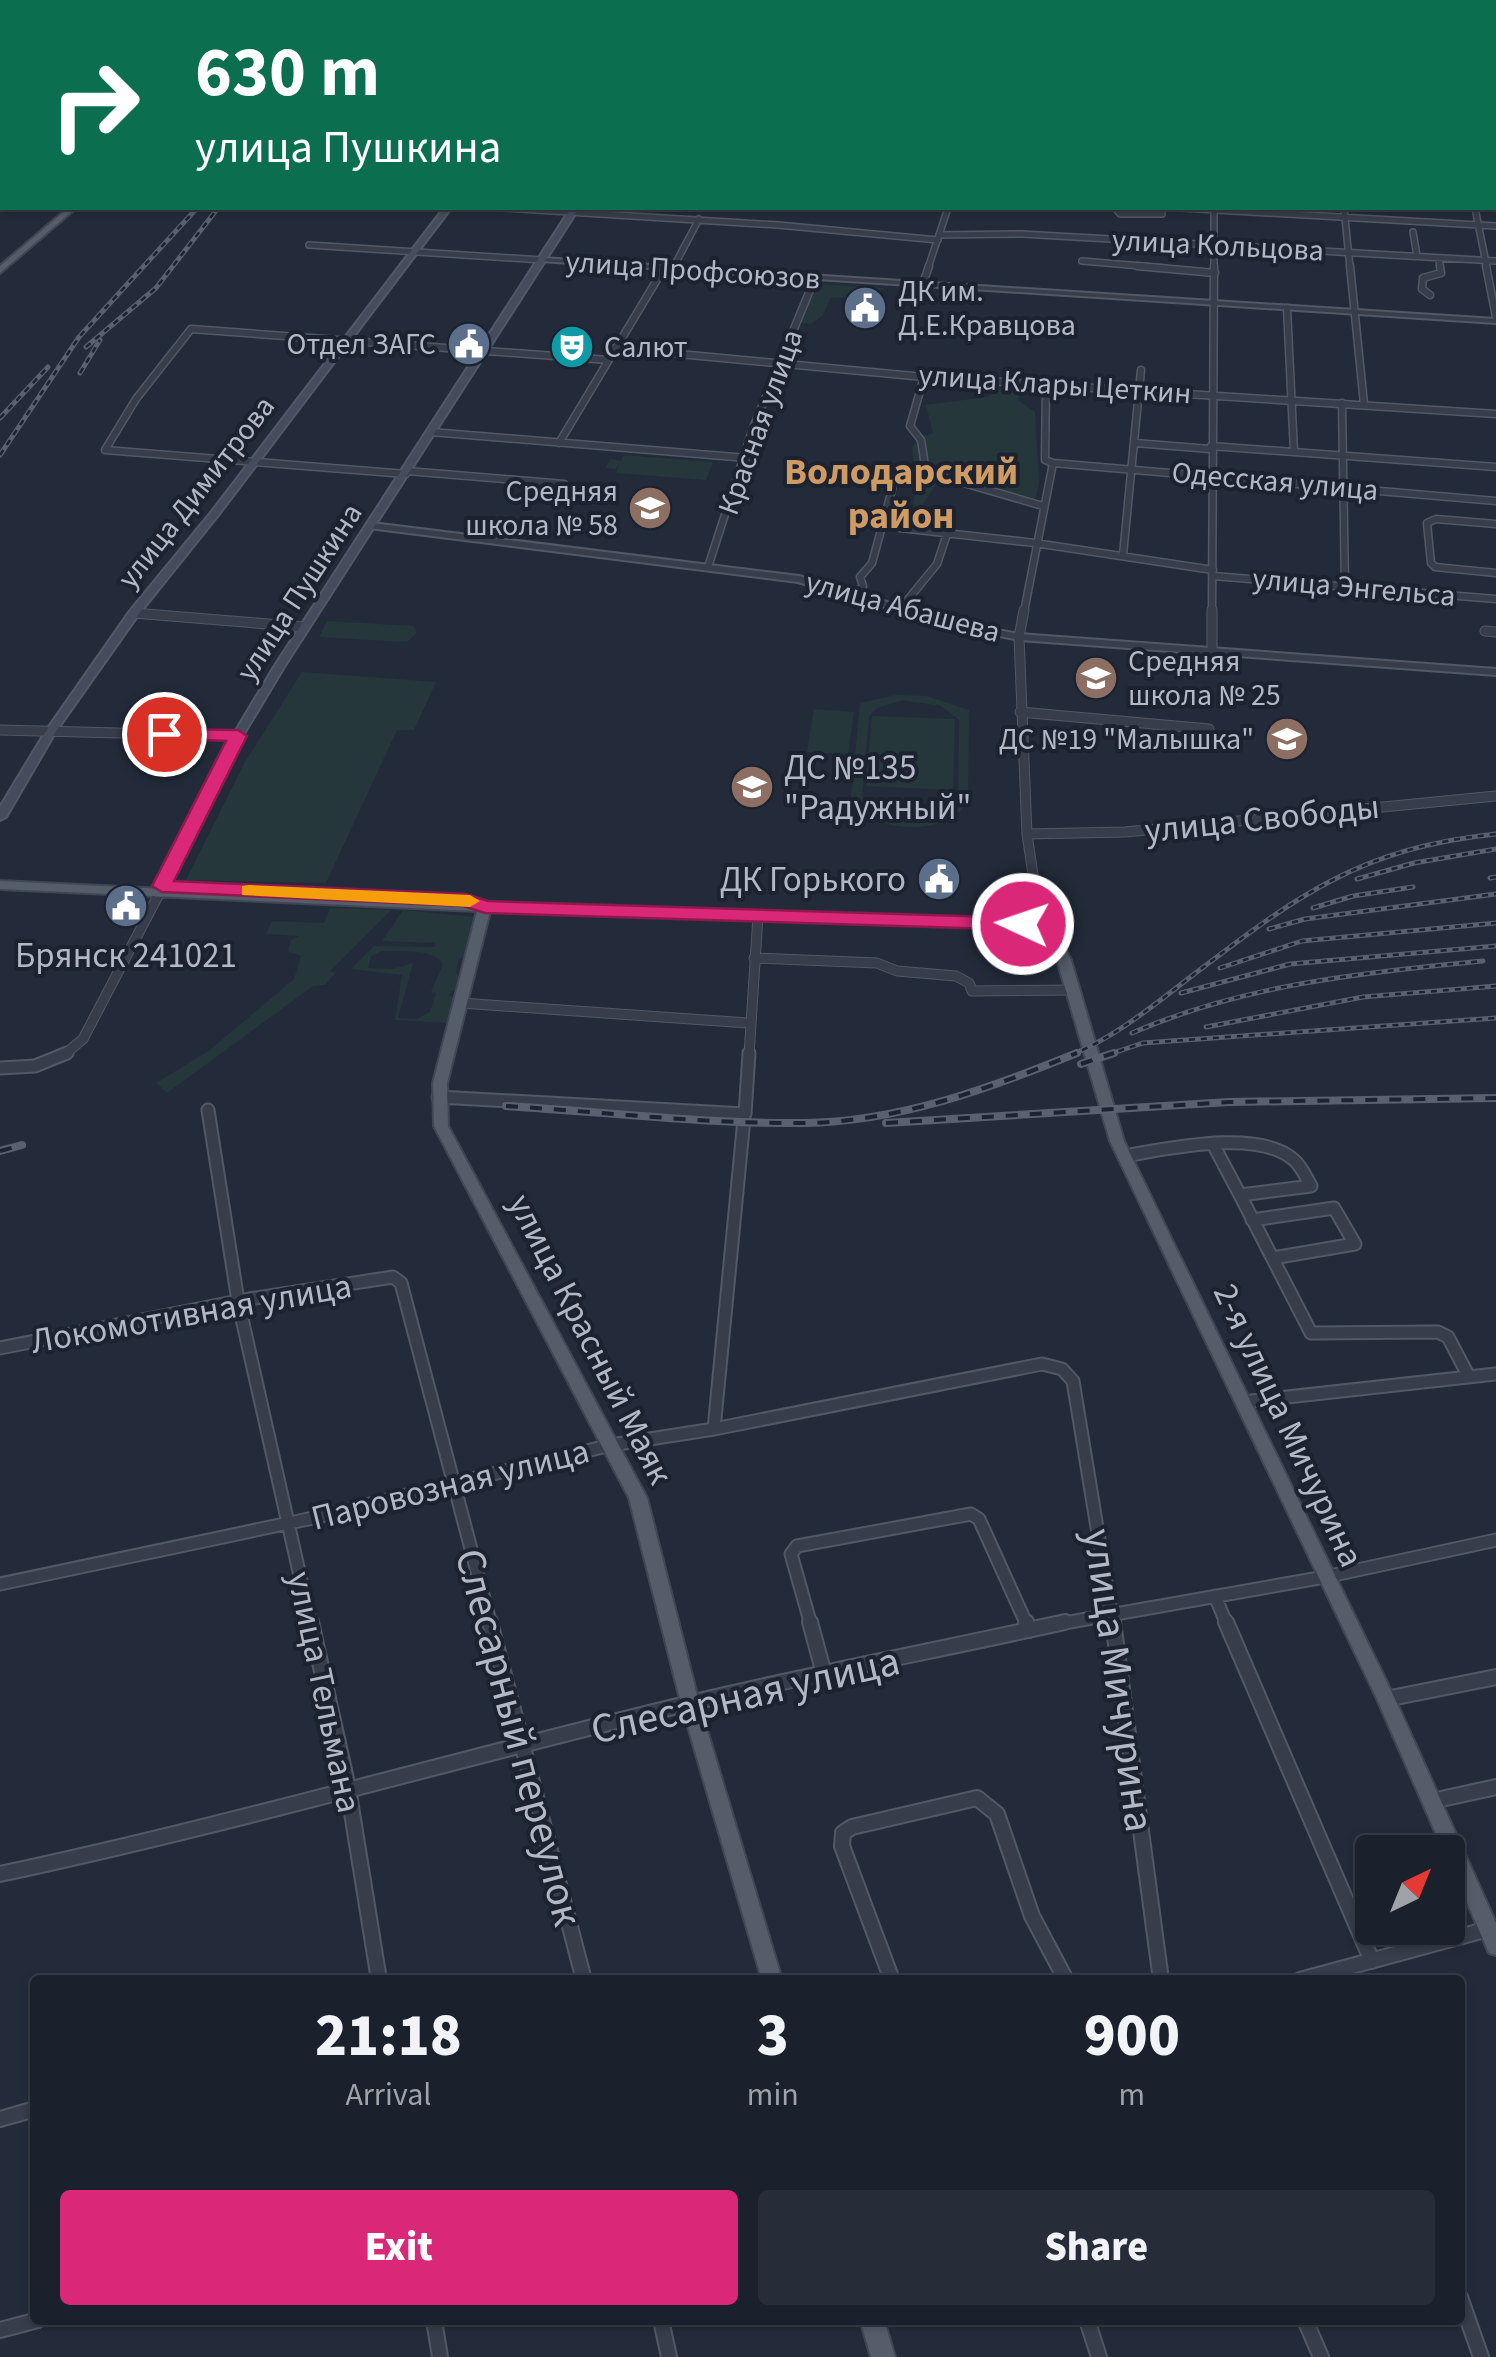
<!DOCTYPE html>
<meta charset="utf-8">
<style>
:root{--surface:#1a202c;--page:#272d38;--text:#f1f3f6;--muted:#9fa3a9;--line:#383e48;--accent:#db2777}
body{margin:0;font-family:"Source Sans 3",sans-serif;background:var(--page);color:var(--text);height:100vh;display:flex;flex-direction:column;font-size:38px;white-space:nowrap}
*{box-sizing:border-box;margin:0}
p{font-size:32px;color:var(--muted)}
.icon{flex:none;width:55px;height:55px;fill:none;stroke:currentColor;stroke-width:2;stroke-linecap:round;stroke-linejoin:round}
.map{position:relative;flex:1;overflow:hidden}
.drawer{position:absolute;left:30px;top:1975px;width:1435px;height:350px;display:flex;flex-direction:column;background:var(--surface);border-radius:10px;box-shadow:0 2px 8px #0004,0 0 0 2px var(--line)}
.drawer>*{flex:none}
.hud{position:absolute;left:0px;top:0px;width:1498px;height:210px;box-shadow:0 2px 8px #0004,0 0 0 2px var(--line);background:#0b6e4f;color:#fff;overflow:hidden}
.needle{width:65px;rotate:43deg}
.buttons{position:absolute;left:1355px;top:1835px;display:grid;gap:20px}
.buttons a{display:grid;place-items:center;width:110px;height:110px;border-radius:10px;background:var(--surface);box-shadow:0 2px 8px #0004,0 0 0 2px var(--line);font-size:50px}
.pin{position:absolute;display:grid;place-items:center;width:85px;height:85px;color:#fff;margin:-42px;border:5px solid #fff;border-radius:50%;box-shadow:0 2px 10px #0007}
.me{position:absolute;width:110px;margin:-55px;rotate:273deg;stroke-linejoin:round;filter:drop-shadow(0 0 8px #0008)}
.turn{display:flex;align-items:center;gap:35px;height:210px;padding:0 30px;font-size:45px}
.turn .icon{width:130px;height:130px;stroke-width:2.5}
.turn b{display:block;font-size:70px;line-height:85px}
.eta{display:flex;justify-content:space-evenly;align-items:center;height:170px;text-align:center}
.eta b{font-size:60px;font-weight:800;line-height:70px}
.action{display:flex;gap:20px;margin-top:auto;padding:20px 30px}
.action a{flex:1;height:115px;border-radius:10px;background:var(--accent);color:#fff;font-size:40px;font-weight:800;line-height:115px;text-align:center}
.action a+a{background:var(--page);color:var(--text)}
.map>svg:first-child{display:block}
</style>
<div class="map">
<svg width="1496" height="2357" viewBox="0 0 1496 2357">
<rect width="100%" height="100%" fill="#232b3a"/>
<path fill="#25373b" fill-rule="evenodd" d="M818,284L885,288L877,291L874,300L831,297L823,315L811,324L801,323Z
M1006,386L1021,387L1018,400L1035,412L1039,483L1035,500L937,483L924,503L913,511L916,481L912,447L920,437L933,433L926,405L987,397Z
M624,455L713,462L706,480L616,473L620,462L616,469L606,468L610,459L621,461Z
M327,621L413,626L417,632L407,642L319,637Z
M302,672L436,682L414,730H397L326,883L186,880L245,762Z
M896,695L927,696L969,710L968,801C952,830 907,831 879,822C867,818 862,809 850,807L860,703ZM902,700L941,706L959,720L958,800C936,830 883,827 862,797L869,716L877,708Z
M814,709L854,712L848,754L807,752Z
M872,716L955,719L953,790L866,786Z
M330,908L391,910L330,971L335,973L325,985L313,986L167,1093L156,1083L210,1050L294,979L301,956L288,951L291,940L299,936L266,934L272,921L324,923Z
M403,910L475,917L466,955L459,959L456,972L459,977L457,990L451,991L449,996L455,997L448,1023L395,1020L402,975L351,969L374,946L435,947V943L382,941ZM382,951C403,952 434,948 443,964L431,992L436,993L430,1012L416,1019L398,1018L413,963L392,969L368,968L371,956Z"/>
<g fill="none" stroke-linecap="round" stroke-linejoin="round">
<g stroke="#525865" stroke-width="8">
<path id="minor-far4" d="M1254,0L1276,2
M737,2L760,0
M503,208L778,225L938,240
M1115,208L1120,214H1162V208
M1181,208L1496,226
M1344,208L1350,268
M1475,208L1487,268
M1413,232L1417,256
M939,235L1022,234L1496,261
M309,245L542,260
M1439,258L1440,268
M1082,261L1165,268
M673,268L699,219
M928,268L948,208
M1214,268V208"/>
</g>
<g stroke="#525865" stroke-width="9">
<path id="minor-far3" d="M1137,266L1215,273
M1350,266L1364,404
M1486,266L1496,317
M922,286L929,266
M1430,295L1422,289L1423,278L1441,273L1440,266
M1287,308L1294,452
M615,348L924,377L1496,414
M924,377L910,426L921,440L926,472
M1046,384L1045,460L1053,463
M1342,403L1345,587
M431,432L747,458
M559,443L664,268
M1135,443L1210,449
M1211,446L1496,467
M1053,463L1496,501
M407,471L564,484
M406,474L105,450L136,399L191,329L608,360
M543,498L551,483
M1496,524L1436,519L1427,523L1431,563L1435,567L1496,573
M882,526L1035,543L1213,570
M1123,555L1141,370
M708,567L753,428L815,278
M1213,576L1496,599
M855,594L863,586L860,577L872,563L897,471L926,472L1043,506
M901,608L937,564L947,534
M1024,612L1053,463
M1212,612L1214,266"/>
</g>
<g stroke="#525865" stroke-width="11">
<path id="minor-far2" d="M1024,610L1019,637L1027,834L1041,929
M134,613L304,627
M1485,631L1496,632
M1212,650V610
M1020,712L1209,729
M0,730L238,736
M1027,834L1125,832L1496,796
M754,958L877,963L897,971L956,976L969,983L972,991L1072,990
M461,1003L748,1023
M64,1055L83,1039L159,894
M749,1055L758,916"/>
</g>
<g stroke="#525865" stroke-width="15">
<path id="minor-far1" d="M0,1068L35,1066L67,1053
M438,1097L745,1114L749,1053
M208,1110L238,1301L311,1625
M1214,1146L1240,1195
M1124,1156C1167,1149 1259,1128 1294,1160C1302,1167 1306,1177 1311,1186L1240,1195L1311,1333L1438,1332L1448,1337L1469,1377
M1252,1220L1334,1208L1355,1244L1273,1258
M0,1348L249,1299L393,1277L401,1283L491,1625
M1242,1402L1496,1374
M714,1429L744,1119
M0,1584L313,1518L611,1445L714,1429L1042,1364L1062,1369L1073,1381L1113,1625
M1215,1596L1227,1625
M811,1625L791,1554L797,1546L971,1514L979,1519L1027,1625
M1053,1625L1325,1577L1496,1540"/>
</g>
<g stroke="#525865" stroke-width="18">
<path id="minor" d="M311,1622L348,1788L379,1980
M490,1622L584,1980
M810,1622L824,1674
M1026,1622L1029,1630
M1113,1622L1161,1980
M1226,1622L1372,1961
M1386,1699L1496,1677
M1432,1801L1496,1787
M0,1874C230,1825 457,1759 686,1704C811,1674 938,1650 1065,1622
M892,1980L842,1846L843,1833L852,1827L977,1798L997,1814L1032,1916L1066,1980
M1300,1980L1496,1927
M0,2119L35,2109
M1460,2297L1481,2357
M434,2320L440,2357
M661,2320L669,2357
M1087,2320L1099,2357
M1305,2320L1321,2357
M0,2330L38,2320"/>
</g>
<g stroke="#525865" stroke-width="4">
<path id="tertiary" d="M1495,127H1496V131H1495Z
M542,258L1496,319V323L540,261V259Z
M372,523L799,576L958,623L1019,634L1496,669V675L1019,640L954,627L798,582L369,528V524Z"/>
</g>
<g stroke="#525865" stroke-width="4">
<path id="secondary" d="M444,208H451L219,514L138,615L56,731L6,817L0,820V807L46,731L130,611L213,510Z
M571,208H579L284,667L236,747L165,894L163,897H155L153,894L226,747L274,667Z"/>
</g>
<g stroke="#404653" stroke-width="4">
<path id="primary" d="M68,208H76L0,273V266Z
M0,881L409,901L1018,919C1045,926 1059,934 1071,960L1124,1141L1395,1699L1496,1923V1955L1489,1953L1448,1859V1852H1444L1377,1699L1110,1141L1057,960C1049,940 1038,933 1018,927L490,911L447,1083L448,1126L647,1498L699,1703L782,1980H762L681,1703L629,1498L434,1126L433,1083L477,911L0,889Z
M860,2320H884L895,2357H871Z"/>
</g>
<use href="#minor-far4" stroke="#373d4a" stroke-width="5"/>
<use href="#minor-far3" stroke="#373d4a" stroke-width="6"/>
<use href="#minor-far2" stroke="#373d4a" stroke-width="9"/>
<use href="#minor-far1" stroke="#373d4a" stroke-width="11"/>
<use href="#minor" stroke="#373d4a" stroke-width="14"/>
<use href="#tertiary" fill="#373d4a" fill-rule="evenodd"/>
<use href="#secondary" fill="#454c5d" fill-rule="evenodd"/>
<use href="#primary" fill="#555c6a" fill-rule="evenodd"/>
<g stroke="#596171" stroke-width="5">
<path id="rail-far1" d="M662,2L686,0
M86,347L156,288L218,208
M80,373L100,340
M0,418L48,367
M0,455L79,337L197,208
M1490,878L1496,877
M1357,879L1414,863L1496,849
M1313,908L1353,896L1413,887
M1269,929L1305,919L1496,894
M1220,968L1302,941L1496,923
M1181,993L1290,964L1496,946
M1206,1027L1363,997L1496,986
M1132,1033C1245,984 1362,973 1483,961
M1071,1055C1116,1037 1155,1004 1193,975C1298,895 1361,848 1496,834
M1107,1055L1143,1043L1496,1018"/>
</g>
<g stroke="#596171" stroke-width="8">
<path id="rail" d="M1081,1064L1114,1053
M506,1106C605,1112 705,1124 804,1123C898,1122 991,1088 1077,1053
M886,1123L1229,1102L1496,1098
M0,1151L22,1145"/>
</g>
<use href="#rail-far1" stroke="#1c222f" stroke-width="2.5" stroke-dasharray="6" stroke-linecap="butt"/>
<use href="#rail" stroke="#1c222f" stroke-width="4" stroke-dasharray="12" stroke-linecap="butt"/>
</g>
<path fill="#db2777" stroke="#8e194d" stroke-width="2.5" d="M164,729L238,730L247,736L174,881L466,894L488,901L1023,918L1033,924L1023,930L485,913L463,906L162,892L152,886L226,741L157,738L155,734Z"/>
<path fill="#f59e0b" d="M249,885L470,895L480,901L470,907L242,895V886Z"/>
<defs>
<g id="civic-disc" transform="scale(2.25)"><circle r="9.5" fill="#5c6f8a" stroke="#1c222f"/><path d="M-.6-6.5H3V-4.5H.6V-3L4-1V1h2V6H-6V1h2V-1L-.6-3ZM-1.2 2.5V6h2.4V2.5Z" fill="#fff"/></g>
<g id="theatre-disc" transform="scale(2.25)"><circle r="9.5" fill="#0f9aa8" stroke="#1c222f"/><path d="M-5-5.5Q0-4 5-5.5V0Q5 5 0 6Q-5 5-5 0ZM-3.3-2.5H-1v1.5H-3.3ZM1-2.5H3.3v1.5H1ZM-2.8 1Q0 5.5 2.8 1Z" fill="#fff"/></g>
<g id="school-disc" transform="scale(2.25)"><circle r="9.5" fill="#8d6e63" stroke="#1c222f"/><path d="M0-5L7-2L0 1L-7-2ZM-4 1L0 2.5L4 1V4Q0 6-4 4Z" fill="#fff"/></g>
</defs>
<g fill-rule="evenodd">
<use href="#civic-disc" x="865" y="308"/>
<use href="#civic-disc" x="469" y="344"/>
<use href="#theatre-disc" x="572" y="347"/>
<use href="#school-disc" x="650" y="508"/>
<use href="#school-disc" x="1096" y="678"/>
<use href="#school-disc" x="1287" y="739"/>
<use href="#school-disc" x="752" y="787"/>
<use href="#civic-disc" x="939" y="879"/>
<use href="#civic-disc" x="126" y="906"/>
</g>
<g text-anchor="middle" stroke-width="8" stroke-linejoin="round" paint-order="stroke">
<g font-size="30" fill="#b2b8c6" stroke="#1c222f">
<text transform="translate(1218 245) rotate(3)" y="10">улица Кольцова</text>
<text transform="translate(693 270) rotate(4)" y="10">улица Профсоюзов</text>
<text transform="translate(1055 384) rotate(4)" y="10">улица Клары Цеткин</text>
<text transform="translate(760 422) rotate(-70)" y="10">Красная улица</text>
<text transform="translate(1275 481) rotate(5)" y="10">Одесская улица</text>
<text transform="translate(196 492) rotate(-52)" y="10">улица Димитрова</text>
<text transform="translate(1354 587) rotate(5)" y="10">улица Энгельса</text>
<text transform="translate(299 592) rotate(-57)" y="10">улица Пушкина</text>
<text transform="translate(903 607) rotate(15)" y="10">улица Абашева</text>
</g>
<g font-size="30" fill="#b2b8c6" stroke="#1c222f" text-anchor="start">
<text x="898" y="301">ДК им.<tspan x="898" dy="34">Д.Е.Кравцова</tspan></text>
<text x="436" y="354" text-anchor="end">Отдел ЗАГС</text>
<text x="604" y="357">Салют</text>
<text x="618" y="501" text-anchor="end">Средняя<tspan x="618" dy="34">школа № 58</tspan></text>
<text x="1128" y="671">Средняя<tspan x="1128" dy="34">школа № 25</tspan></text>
<text x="1254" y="749" text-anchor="end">ДС №19 "Малышка"</text>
</g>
<g font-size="35" fill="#b2b8c6" stroke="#1c222f" text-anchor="start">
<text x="784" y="779">ДС №135<tspan x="784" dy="40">"Радужный"</tspan></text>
<text x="906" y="891" text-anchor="end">ДК Горького</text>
<text x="126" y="967" text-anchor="middle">Брянск 241021</text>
</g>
<g font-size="35" fill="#b2b8c6" stroke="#1c222f">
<text transform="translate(1262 818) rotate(-6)" y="12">улица Свободы</text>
<text transform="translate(191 1313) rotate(-10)" y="12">Локомотивная улица</text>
<text transform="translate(591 1339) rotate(63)" y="12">улица Красный Маяк</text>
<text transform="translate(1289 1425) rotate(65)" y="12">2-я улица Мичурина</text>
<text transform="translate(450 1484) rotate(-14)" y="12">Паровозная улица</text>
<text transform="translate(325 1692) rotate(78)" y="12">улица Тельмана</text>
</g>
<g font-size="38" font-weight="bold" fill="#cf9b64" stroke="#1c222f">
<text x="901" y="484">Володарский<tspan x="901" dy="44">район</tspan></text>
</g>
<g font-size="42" fill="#b2b8c6" stroke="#1c222f">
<text transform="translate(1120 1680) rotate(82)" y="15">улица Мичурина</text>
<text transform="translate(745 1694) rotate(-13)" y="15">Слесарная улица</text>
<text transform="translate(520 1737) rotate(75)" y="15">Слесарный переулок</text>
</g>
</g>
</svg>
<div class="buttons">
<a><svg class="needle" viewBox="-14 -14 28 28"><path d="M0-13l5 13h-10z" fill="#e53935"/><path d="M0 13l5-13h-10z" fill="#9fa3a9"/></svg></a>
</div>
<div class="pin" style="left:164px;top:734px;background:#d93025"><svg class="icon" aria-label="arrive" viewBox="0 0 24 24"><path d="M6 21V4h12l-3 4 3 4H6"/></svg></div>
<svg class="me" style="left:1023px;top:924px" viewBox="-20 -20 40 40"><circle r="17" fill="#db2777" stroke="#fff" stroke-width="3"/><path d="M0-11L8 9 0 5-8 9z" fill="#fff"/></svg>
<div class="hud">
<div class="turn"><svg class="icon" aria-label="right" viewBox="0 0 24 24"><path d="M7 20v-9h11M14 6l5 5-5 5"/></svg><div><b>630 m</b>улица Пушкина</div></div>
</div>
<section class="drawer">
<div class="eta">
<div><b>21:18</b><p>Arrival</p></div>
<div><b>3</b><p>min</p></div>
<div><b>900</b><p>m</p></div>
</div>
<div class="action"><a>Exit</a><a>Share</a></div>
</section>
</div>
